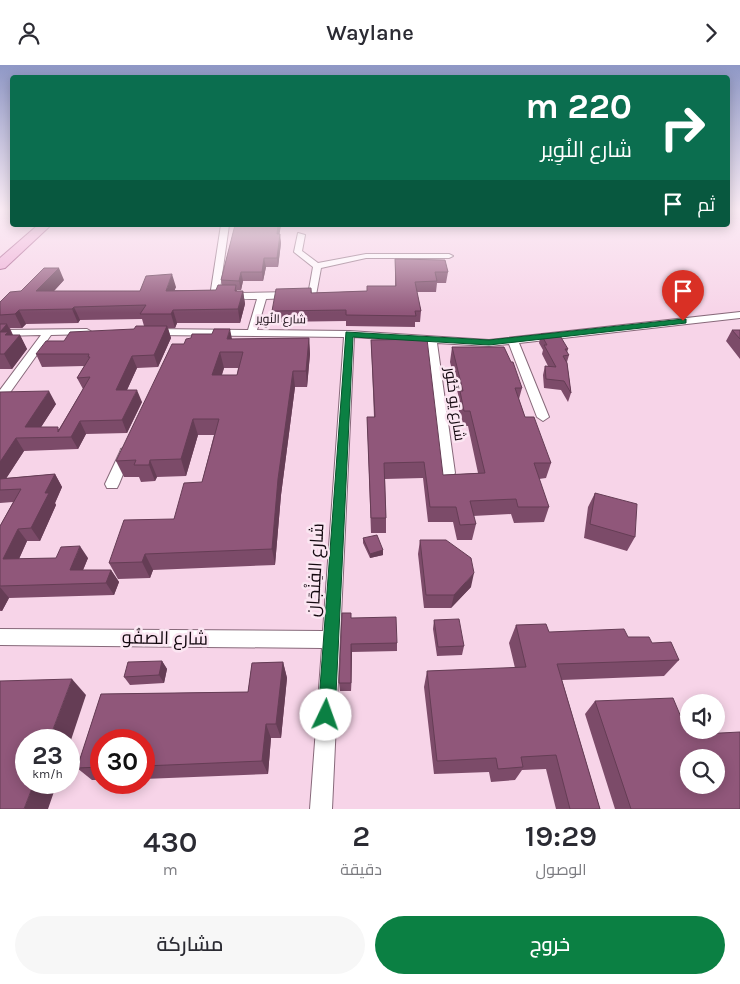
<!DOCTYPE html>
<html lang="ar">
<meta charset="utf-8">
<style>
:root{--surface:#fff;--page:#f7f7f7;--text:#2b2b33;--muted:#7c7c81;--accent:#0b8043}
body{margin:0;font-family:Karla,Cairo,sans-serif;background:var(--page);color:var(--text);direction:rtl;height:100vh;display:flex;flex-direction:column;font-size:19px;white-space:nowrap}
*{box-sizing:border-box;margin:0}
p{font-size:16px;color:var(--muted)}
.icon{flex:none;width:28px;height:28px;fill:none;stroke:currentColor;stroke-width:2;stroke-linecap:round;stroke-linejoin:round}
.map{position:relative;height:744px;overflow:hidden;direction:ltr}
.sheet{display:flex;flex-direction:column;background:var(--surface);flex:1}
.sheet>*{flex:none}
.hud{position:absolute;left:10px;top:10px;width:720px;height:152px;border-radius:5px;box-shadow:0 2px 12px #0003;direction:rtl;background:#0b6e4f;color:#fff;overflow:hidden}
.buttons{position:absolute;left:680px;top:629px;display:grid;gap:10px}
.buttons a{display:grid;place-items:center;width:45px;height:45px;border-radius:50%;background:var(--surface);box-shadow:0 2px 12px #0003;font-size:25px}
.speed{position:absolute;left:15px;top:664px;display:flex;gap:10px;font-size:25px;font-weight:700;text-align:center}
.speed>*{display:grid;place-content:center;width:65px;height:65px;border-radius:50%;background:var(--surface);box-shadow:0 2px 12px #0003;line-height:1}
.speed small{font-size:12px;font-weight:400}
.speed .limit{border:8px solid #d22;background:#fff;color:#111}
.pin{position:absolute;display:grid;place-items:center;width:42px;height:42px;color:#fff;margin:-51px -21px;border-radius:50% 50% 50% 0;rotate:-45deg;box-shadow:0 0 5px #0007}
.pin .icon{rotate:45deg}
.me{position:absolute;width:55px;margin:-28px;rotate:3deg;stroke-linejoin:round;filter:drop-shadow(0 0 4px #0008)}
.turn{display:flex;align-items:center;gap:18px;height:105px;padding:0 15px;font-size:22px}
.turn .icon{width:65px;height:65px;stroke-width:2.5}
.turn b{display:block;font-size:35px;line-height:42px}
.then{display:flex;align-items:center;height:48px;padding:0 15px;background:#0003;gap:10px;font-size:19px}
.eta{display:flex;justify-content:space-evenly;align-items:center;height:85px;text-align:center}
.eta b{font-size:30px;font-weight:600;line-height:35px}
.cta{display:flex;gap:10px;margin-top:auto;padding:10px 15px}
.cta a{flex:1;height:58px;border-radius:30px;background:var(--accent);color:#fff;font-size:20px;font-weight:600;line-height:58px;text-align:center}
.cta a+a{background:var(--page);color:var(--text)}
header{display:flex;justify-content:space-between;align-items:center;height:65px;padding:0 15px;background:var(--surface);font-size:22px;font-weight:600}
.map>svg:first-child{display:block}
</style>
<header><svg class="icon" aria-label="forward" viewBox="0 0 24 24"><path d="M9 5l7 7-7 7"/></svg>Waylane<svg class="icon" aria-label="person" viewBox="0 0 24 24"><circle cx="12" cy="8" r="4"/><path d="M4 21q1-7 8-7t8 7"/></svg></header>
<div class="map">
<svg width="740" height="744" viewBox="0 0 740 744">
<rect width="100%" height="100%" fill="#f7d4e8"/>
<g fill="none" stroke-linecap="round" stroke-linejoin="round">
<g stroke="#87697a" stroke-width="2">
<path id="minor" d="M221,160H229L220,224L240,228L291,227L295,230L291,233L266,234L257,265L349,266L489,275L740,247V253L519,278L549,352L543,356L537,352L509,279L489,281L437,278L455,408L453,411H443L441,408L426,277L354,272L332,744H310L322,583L0,580V564L323,566L344,272L152,270L147,267L152,264L248,265L257,234C243,234 222,236 211,225Z
M298,168L305,170L302,186L318,198L366,189H449L453,191L449,193H366L321,203L316,230L312,233L308,230L313,202L294,187Z
M87,264L92,267L90,269L51,270L4,336L0,337V325L41,270L0,271V265Z
M126,382L131,384L132,387L119,419L117,423H107L105,419L120,387L121,384Z"/>
</g>
<g stroke="#994c7d" stroke-width="2">
<path id="primary" d="M38,160H51L5,203L0,204V193Z"/>
</g>
<use href="#minor" fill="#fff" fill-rule="evenodd"/>
<use href="#primary" fill="#edaad4" fill-rule="evenodd"/>
</g>
<path fill="#7c4b69" fill-rule="evenodd" d="M235,160H281L279,169L281,178L278,202H266L263,216H243L241,225H237V226H243L245,239L240,258H177L175,263H168L171,273L158,302L137,303L127,325L142,337L127,368L86,369L78,384L24,386L6,413L55,409L62,422L55,438L56,440L40,476H27L19,494L88,493L83,505H111L119,517L114,530L9,533L2,546H0V461L13,437L0,438V327L56,339L41,362L59,364L83,324L77,313L84,301L42,302L36,289L64,276L134,264L144,261L142,254L80,255L78,258L26,259L22,263H10L13,270H20L27,284L12,304H0V237L21,226L64,215L54,226H140L176,222L174,225H216L222,220L221,215Z
M395,194L448,207L446,218H437L436,227H417L421,246L420,257H415V262L346,261V256L273,257L272,246L311,223L312,228L367,226L395,221Z
M732,265H740V294L726,276Z
M541,269L568,284L567,288L569,290L567,297L571,328L568,337L561,325L544,323L543,310L545,301H548L542,289L543,285L539,278Z
M309,273L310,289L307,322H295L281,430L275,500L153,505L150,513L118,514L109,498L174,454L202,417L214,370H198L186,411L157,412L155,416L141,417L139,412H124L116,396L184,279L232,274ZM224,303H238L237,310H222Z
M371,275L443,410L478,408L468,361H462L458,341L459,333L450,297L452,282L522,323L519,334L525,352L551,398L546,413L539,414L549,442L544,457L514,458L511,449L473,451L476,459L472,475H457L453,457H428L423,413L385,414L386,453V468H371L367,352H374Z
M595,428L635,472L627,486L584,473L588,442Z
M363,473L383,485V490L370,493L363,478Z
M420,475L471,522L451,543H424L418,489Z
M352,553L397,578V586L352,587L351,626H340L339,618Z
M434,555L464,581L462,590L437,591L433,564Z
M516,560L549,567L628,572L652,578L679,595L664,611L562,615L600,744H556L546,704L522,705L515,715L491,717L489,707L434,709L424,622L427,606L515,603L509,578Z
M162,596L167,604L164,618L130,620L124,612Z
M283,597L287,613L281,673H271L268,709L144,714V675H101V715H92L77,703L101,629L248,627L252,598Z
M595,636L701,669L740,744H615L585,649Z"/>
<path fill="#653d55" d="M278,160H281L278,178L277,169Z
M280,169L281,178L278,202L277,193Z
M264,193L266,202L263,216L262,207Z
M59,203L64,215L42,239L36,226Z
M241,207L243,216L241,225L239,216Z
M172,209L176,222L169,239L166,226Z
M243,226L245,239L240,258L238,244Z
M74,242L80,255L78,258L72,244Z
M19,245L26,259L22,263L15,249Z
M173,245L177,258L175,263L171,249Z
M7,259L14,273L20,270L27,284L12,304L4,289L0,267Z
M167,261L171,273L158,302L154,290Z
M230,264L233,279L227,274Z
M309,273L310,289L307,322L306,306Z
M220,287L224,303L216,326L212,310Z
M132,291L137,303L121,338L116,325Z
M293,306L295,322L281,430L275,500L272,484L278,414Z
M137,325L142,337L127,368L122,355Z
M49,326L56,339L34,373L25,362Z
M193,354L198,370L186,411L181,394Z
M80,356L86,369L78,384L71,372Z
M16,373L24,386L2,420L0,425V397Z
M150,395L157,412L155,416L149,400Z
M55,409L62,422L55,438L56,440L40,476L31,463L45,428Z
M18,464L27,476L13,507L3,494Z
M80,481L88,493L78,517L70,505Z
M383,485V490L370,493V489Z
M145,489L153,505L150,513L142,497Z
M111,505L119,517L114,530L106,518Z
M474,508L471,522L451,543L454,530Z
M0,522L9,533L2,546L0,544Z
M351,579L352,587L351,626Z
M162,596L167,604L164,618L159,610Z
M283,597L287,613L281,673L276,659Z
M72,614L86,630L69,681V675H49Z
M266,659L271,673L268,709L262,696Z
M34,718H57L48,744H24Z"/>
<path fill="#90577a" stroke="#653d55" fill-rule="evenodd" d="M235,160H278L277,169H280L277,193H264L262,207H241L239,216L221,215Z
M395,194L445,195L448,207H435L437,216L415,217L421,246H415L416,251L346,250V245L272,246L276,224L311,223V228L367,226V221H396Z
M44,203H59L36,226H140L146,211L172,209L166,226L216,225L218,220H236L235,226H243L238,244L173,245L171,249H140L146,240L74,242L72,244L19,245L15,249L0,250V237L10,227L21,226Z
M0,259H7L0,267H8L5,270H20L4,289H0Z
M136,261H167L154,290L132,291L116,325H137L122,355L80,356L71,372L16,373L0,397V327L49,326L25,362H58V367L90,312L77,313L90,292H88L89,289H36L46,276H64L70,267L134,264Z
M214,264H230L227,274L309,273L306,306H293L278,414L272,484L145,489L142,497L109,498L124,455L174,454L184,418L202,417L219,354H193L181,394L150,395L149,400H134L136,395L116,396L172,279H184L186,274L191,273L192,269H212ZM220,287H243L237,310H212Z
M732,265H740V274Z
M541,269H559L568,284H565L569,290L563,291L567,298L571,328L564,316L546,314L545,301L556,302L544,280H547Z
M427,274L443,410L485,408L470,346H464L460,326H463L452,282H504L511,297H513L522,323H515L525,352H534L551,398H534L549,442H518L516,434L470,436L476,459L460,460L456,442H430L424,397L384,398L386,453H371L367,352H375L371,275Z
M55,409L45,428H49L31,463L18,464L3,494L56,493L61,482L80,481L70,505H111L106,518L0,521V461L21,424L0,425V414Z
M595,428L637,439L635,472L590,459Z
M377,470L383,485L370,489L363,473Z
M420,475H446L471,493L474,508L454,530H426Z
M342,548H351V553L396,552L397,578L351,579V618H339Z
M459,554L464,581L438,582L434,555Z
M546,559L549,567L624,564L628,572H649L652,578L671,577L679,595L557,599L600,744H570L556,690L521,692L523,702L498,704L496,693L437,696L427,606L526,602L516,560Z
M162,596L159,610L124,612L128,597Z
M283,597L276,659H266L262,696L144,701V675H101V702L77,703L101,629L248,627L252,598Z
M72,614L49,675H26V718H34L24,744H0V616Z
M673,633L686,664H689V665H699L701,669L740,667V744H631L595,636ZM689,692H716V720H689Z"/>
<linearGradient id="sky" x2="0" y2="1"><stop stop-color="#8f98c6"/><stop offset="0.58" stop-color="#fbecf5"/><stop offset="1" stop-color="#fbecf5" stop-opacity="0"/></linearGradient>
<rect width="740" height="248" fill="url(#sky)"/>
<path fill="#0b8043" stroke="#07532c" d="M683,254H686V258L489,280L353,272L335,650L333,656L326,659L320,656L318,650L346,267L489,275Z"/>
<g text-anchor="middle" stroke-width="5" stroke-linejoin="round" paint-order="stroke">
<g font-size="12" fill="#13080f" stroke="#fbe6f2">
<text transform="translate(281 254) rotate(1)" y="4">شارع النُوِير</text>
</g>
<g font-size="15" fill="#13080f" stroke="#fbe6f2">
<text transform="translate(455 339) rotate(82)" y="5">شارع يَو خَنُّور</text>
</g>
<g font-size="18" fill="#13080f" stroke="#fbe6f2">
<text transform="translate(315 505) rotate(-87)" y="6">شارع الفِنْجَان</text>
<text transform="translate(165 573) rotate(1)" y="6">شارع الصفُو</text>
</g>
</g>
</svg>
<div class="buttons">
<a><svg class="icon" aria-label="sound" viewBox="0 0 24 24"><path d="M4 9h4l5-4v14l-5-4H4zM17 9q2 3 0 6"/></svg></a>
<a><svg class="icon" aria-label="search" viewBox="0 0 24 24"><circle cx="10" cy="10" r="6"/><path d="M15 15l6 6"/></svg></a>
</div>
<div class="speed"><div>23<small>km/h</small></div><div class="limit">30</div></div>
<div class="pin" style="left:683px;top:256px;background:#d93025"><svg class="icon" aria-label="arrive" viewBox="0 0 24 24"><path d="M6 21V4h12l-3 4 3 4H6"/></svg></div>
<svg class="me" style="left:326px;top:650px" viewBox="-20 -20 40 40"><circle r="19" fill="#fff"/><path d="M0-13L10 11 0 6-10 11z" fill="#0b8043"/></svg>
<div class="hud">
<div class="turn"><svg class="icon" aria-label="right" viewBox="0 0 24 24"><path d="M7 20v-9h11M14 6l5 5-5 5"/></svg><div><b>220 m</b>شارع النُوِير</div></div>
<div class="then">ثم<svg class="icon" aria-label="arrive" viewBox="0 0 24 24"><path d="M6 21V4h12l-3 4 3 4H6"/></svg></div>
</div>
</div>
<section class="sheet">
<div class="eta">
<div><b>19:29</b><p>الوصول</p></div>
<div><b>2</b><p>دقيقة</p></div>
<div><b>430</b><p>m</p></div>
</div>
<div class="cta"><a>خروج</a><a>مشاركة</a></div>
</section>
